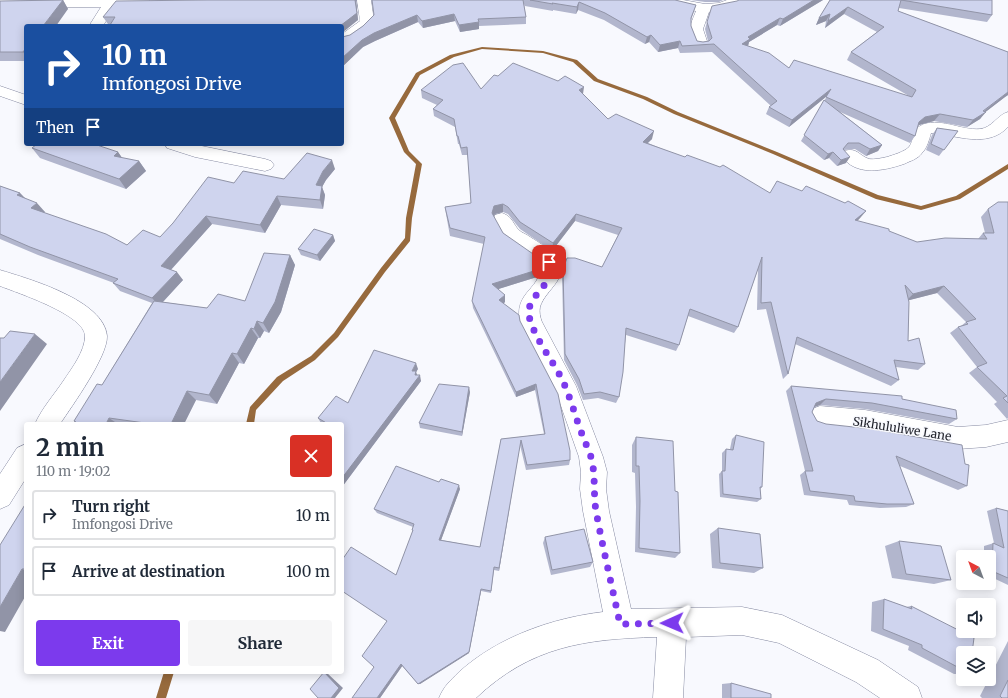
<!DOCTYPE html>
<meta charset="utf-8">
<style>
:root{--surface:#fff;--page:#f6f6f7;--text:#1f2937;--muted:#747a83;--line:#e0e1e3;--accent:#7c3aed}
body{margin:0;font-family:Merriweather,serif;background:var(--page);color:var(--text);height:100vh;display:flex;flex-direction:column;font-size:15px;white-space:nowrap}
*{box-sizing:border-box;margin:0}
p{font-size:13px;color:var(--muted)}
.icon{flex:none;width:22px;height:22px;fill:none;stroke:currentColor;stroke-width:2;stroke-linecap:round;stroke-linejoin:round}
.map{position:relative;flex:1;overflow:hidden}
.details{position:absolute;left:24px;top:422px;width:320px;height:252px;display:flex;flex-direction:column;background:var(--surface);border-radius:4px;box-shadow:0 2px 10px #0003}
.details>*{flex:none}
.banner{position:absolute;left:24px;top:24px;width:320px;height:122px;border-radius:4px;box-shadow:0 2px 10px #0003;background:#1a4fa0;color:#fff;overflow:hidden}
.needle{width:26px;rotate:319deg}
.controls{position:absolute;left:956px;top:550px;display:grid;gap:8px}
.controls a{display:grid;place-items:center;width:40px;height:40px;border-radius:4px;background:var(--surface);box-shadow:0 2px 10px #0003;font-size:20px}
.pin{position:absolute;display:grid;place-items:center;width:34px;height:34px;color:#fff;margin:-17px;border-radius:8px;box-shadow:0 2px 6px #0006}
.me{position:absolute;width:44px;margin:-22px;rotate:269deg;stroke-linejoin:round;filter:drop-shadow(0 0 3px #0008)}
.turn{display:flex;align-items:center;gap:14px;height:84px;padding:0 12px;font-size:18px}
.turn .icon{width:52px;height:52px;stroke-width:2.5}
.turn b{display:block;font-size:28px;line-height:34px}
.then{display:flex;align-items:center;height:38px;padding:0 12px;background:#0003;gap:8px;font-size:15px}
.round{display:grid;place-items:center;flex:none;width:42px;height:42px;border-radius:4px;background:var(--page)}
.headline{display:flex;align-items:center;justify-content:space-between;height:68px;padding:0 12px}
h1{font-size:24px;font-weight:700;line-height:30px}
.action{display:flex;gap:8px;margin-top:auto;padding:8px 12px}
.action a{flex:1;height:46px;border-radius:4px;background:var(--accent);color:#fff;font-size:16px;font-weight:700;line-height:46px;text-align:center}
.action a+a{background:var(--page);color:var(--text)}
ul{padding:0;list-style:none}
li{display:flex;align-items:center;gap:12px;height:50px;margin:0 8px 6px;padding:0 4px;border:2px solid var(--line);border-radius:4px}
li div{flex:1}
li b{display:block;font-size:15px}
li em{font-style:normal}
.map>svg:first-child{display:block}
</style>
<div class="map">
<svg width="1008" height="698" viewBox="0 0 1008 698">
<rect width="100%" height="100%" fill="#f8f9fe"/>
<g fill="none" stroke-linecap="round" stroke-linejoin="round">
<path fill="#976a3d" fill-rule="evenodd" d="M482,47L543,51L577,60L598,79L647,97L678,112L777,152L878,195L921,206L956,196L1008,164V169L960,199L921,210L876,199L773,154L674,114L643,99L594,81L573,62L543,53L482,49L454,57L420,75L395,118L409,151L422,164L412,218L410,241L385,272L338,337L315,360L283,381L256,410L254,424H246L250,407L277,377L311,356L334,333L381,268L405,238L406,218L416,164L404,152L389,118L416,73L450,55Z
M164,672H174L166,698H156Z"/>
<g stroke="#868aa2" stroke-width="1">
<path id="minor" d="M0,0H149L151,2L149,5L115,6L103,26H89L101,7L0,8Z
M357,0H371L374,21C367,31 354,41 342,44V34L360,21Z
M664,0H683L705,4L719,3L727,0H744L734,7L709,12L703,29L708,44L706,47L701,48L696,47C686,32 690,26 696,11C687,10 670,8 664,0Z
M0,86L26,95V105L0,96Z
M1008,112V127C987,149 957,135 931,133C929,140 927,148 922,153C918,159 910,161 904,164C883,171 855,177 841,155L844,151C857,147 858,155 869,159C874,160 882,158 887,157C893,155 904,152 909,147C914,141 912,130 920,126C938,116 961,131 980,129C992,128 997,115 1008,112Z
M165,144H192L265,159L271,161L274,165L271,169L265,171L195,157L167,148Z
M502,213C511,216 512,221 517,228C519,231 523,233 527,235C536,241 547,247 555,255C574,276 545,289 540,307C539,312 540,317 542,322L576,386L603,457L607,472L606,489L609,511L631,609L742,607L782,615L878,660L918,687L922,698H880L856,682L779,643L742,635L686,637L683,698H653L657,637C585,639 531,646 476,698H439C444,686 450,681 459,672C498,637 552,618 603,612L583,511L580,489L581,472L579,457L555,389L520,323C514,292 538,291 541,268L537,262L504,239L493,220L495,215Z
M0,270C29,279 104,300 107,336C108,356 72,406 60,424H35C42,408 54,395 64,380C72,368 85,351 85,336C85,315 18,293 0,286Z
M820,406L865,410L958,427L986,425L1008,420V442L986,447L958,449L865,432L820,428L812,425L808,417L812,409Z
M26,444V478L9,505L0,509V474L17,448Z"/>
</g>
<use href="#minor" fill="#fff" fill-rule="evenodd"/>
</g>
<path fill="#b2b6cd" d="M63,0L68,9L26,26V61H0V1Z
M207,0H356L358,20L342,26H110V24H108L103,17Z
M372,0H675L696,5L691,20V26L697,41L703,42L708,41L705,29L707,22L739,0H823L780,26L777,25L749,42L748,46L789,68L909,96L847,60L851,52L877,32L844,14L825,28L826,21L816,25L819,18L830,0H992V15L987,22L899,8L898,11L1008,52V95L1005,97L985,112L980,119L967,127L934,121L919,125L918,126L915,136L910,143L840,112L882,145L878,151L866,156L855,149L844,150L846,163L837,166L829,158L824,160L801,141L827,96L789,127L766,114L769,107L771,106L712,52L680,53L678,48L658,52L649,42L645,44L604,20L578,10L576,14L553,10V11L525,6L524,4L526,17V24L479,26V29L460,32L455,21L423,28L418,22L375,41L363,47L342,67V37L350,35L363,26L374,15Z
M691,0H723L719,2H705Z
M498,76L583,94L608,119L652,139L648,143L770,193L802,191L845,203L866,211L860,218L857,221L917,242L978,239L983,233H985L981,217L988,209L1008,202V418L1007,419L994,404L997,402L969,373L977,367L950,333L958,327L961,326L966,322L937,293L909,300L908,341L925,364L918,370L896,367L899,380L891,386L795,344L788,374L783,379L766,309L757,310L758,269L738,327L734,333L688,316L679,345L676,351L626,335L619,397L616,403L598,398L583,400L577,385L564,360L562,276L563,269L602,267L618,235L575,221L552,251L520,229L508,214L503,212L495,214L493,217L503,233L540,261L539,268L537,277L498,289L505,302L503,304L520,321L570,460L569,465L526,470L520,445L499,571L494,570L491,593L481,591L469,653L420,684H418L402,666L380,698H352L374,667L387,621L396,575L413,531L412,530L413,527L377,513L374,509L439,482L460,489L441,540L480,547L501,439L544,434L535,390L516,397L473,308L472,301L484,244L450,236L446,214L445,207L471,203L468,155H462L459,144H458L455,127L434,116L433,109L437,105L422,98L421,90L481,89Z
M937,128L958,131L939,156L926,150L932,135Z
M32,148L118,152L122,158L139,161L146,171L126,189L40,158Z
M335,169L326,180L322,187L325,195L323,209L281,205L265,233L212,224L171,270L183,280L163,302L207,308L245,301L290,255L295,265L281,312L269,333L264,331L260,338H258L244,364L239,363L217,404L196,400L184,424H75L76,423L74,421L102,385L152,303L120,291L113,283H114L38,255L0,239V186L20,193L24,198L45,212L44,213L127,245L160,237L234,183L284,179Z
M333,235L335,241L320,261L301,255L298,249Z
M418,369L416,372L417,375L421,381L342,487V424H322L321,423L318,418Z
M791,386L902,399L957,419L949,424L865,409L820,405L815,407L812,412L817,421L967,486L958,490L900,466L914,504L906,507L880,508L849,505L847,500L804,495L800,475L805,471L786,391Z
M470,392L462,436L420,428L419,423Z
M736,435L762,487L760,489L761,499L757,502L720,497L719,474L722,471V453L726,449H730L732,439Z
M636,437L675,491L680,553L675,558L635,552L636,507L635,473L632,472V445Z
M996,508L1008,511V585L989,576V557H984V546L994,543L987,511Z
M718,528L763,568L754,573L712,568L710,534Z
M545,537L593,562L590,567L551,575L543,543Z
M899,541L951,580L934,584L892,578L885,546Z
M884,599L906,607L911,606L963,653V674H954L908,650L909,646L871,631L872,602Z
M1008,641V698H982L980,696Z
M731,683L771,698H722V684Z"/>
<path fill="#9194a7" d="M63,0L68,9L56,26H43Z
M355,0H356L358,20L342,33V26H340Z
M814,0H823L780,26L783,19Z
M579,2L578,10L576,14L577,7Z
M848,7L844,14L825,28L828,21Z
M454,14L455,21L423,28L422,21Z
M830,14L826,21L816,25L819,18Z
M417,15L418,22L375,41L363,47L342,67V58L362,40L374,33Z
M780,18L777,25L749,42L748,46L742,44L748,37Z
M479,22V29L460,32L459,25Z
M651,35L649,42L645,44L647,37Z
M680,41L678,48L658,52L660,45Z
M26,48V56L23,52Z
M342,68L344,75L342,76Z
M584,87L583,94L579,90Z
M831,89L827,96L789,127L792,120Z
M1008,92V95L1005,97L983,114L986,112L980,119L967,127L973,120Z
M940,114L934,121L919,125L914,129L919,122L925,117Z
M654,131L652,139L641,149L643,142Z
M882,145L878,151L866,156L870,149Z
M118,152L125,162L114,156Z
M833,152L829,158L824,160L828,154Z
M850,157L846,163L837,166L841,160Z
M332,160L335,169L326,180L322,187L325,195L323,209L320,200L316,185L323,171Z
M139,161L146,171L126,189L119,179Z
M20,193L28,201L17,195Z
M277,196L281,205L265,233L260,225Z
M37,203L45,212L39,217L31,208Z
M503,204V212L495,214L492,221V213L494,206Z
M866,211L860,218L850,228L855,220Z
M576,214L575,221L552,251L553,243Z
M206,216L212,224L167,274L161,266Z
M333,235L335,241L320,261L317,255Z
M290,255L295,265L281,312L269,333L263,323Z
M540,261L539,268L537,277L492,291V284Z
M177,272L183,280L159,306L152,298Z
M944,286L937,293L906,301L913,294Z
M505,295V302L499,307V300Z
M257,321L264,331L260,338L254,329Z
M251,328L258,338L244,364L237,354Z
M35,334L47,344L0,411V382Z
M232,353L239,363L217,404L209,395Z
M416,363L418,369L416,372L418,378L420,375L421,381L342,487V478L412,371Z
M536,384L535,390L516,397V392Z
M469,387L470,392L462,436V432Z
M187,391L196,400L184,424H171Z
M826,399L820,405L811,408L816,403Z
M109,418L118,424H106Z
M521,440L520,445L499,571V568Z
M459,485L460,489L440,543L439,540Z
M22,569L26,570V595L5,632L0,631V607Z
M481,589V591L469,653L420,684H418Z
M401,664L403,665L380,698H377Z
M324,672L327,673L343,688L335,698H331Z"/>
<path fill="#cfd4ee" stroke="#9194a7" d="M63,0L43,26H26V48L23,52H0V1Z
M207,0H355L357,13L340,26H111L112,25H110L115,17H103L116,1Z
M372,0H523L526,17L478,19L479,22L459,25L454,14L422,21L417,15L374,33L362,40L342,58V37L350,35L363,26L374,15Z
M530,0H675L696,5L691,18V26L697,41L703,42L709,41L712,38L707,22L712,6L737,1L739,0H814L783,19L780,18L748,37L750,39L742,44L769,53L789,68L794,60L912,97L916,90L851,52L884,27L848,7L828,21L830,14L819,18L830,0H992V15L901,0L898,11L1008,52V92L983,111L986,112L973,120L940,114L925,117L919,122L915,136L826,97L831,89L792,120L769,107L777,101L714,44L682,46L680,41L660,45L651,35L647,37L605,13L579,2L577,7L552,3L553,4Z
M463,63L481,89L494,75L498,76L513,63L558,81L565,76L584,87L579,90L608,119L616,114L654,131L643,142L685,157L687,155L720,167L723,165L770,193L777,181L802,191L806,186L845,203L848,201L866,211L855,220L889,229V231L917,242L945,238L987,239L983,233H994L988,209L998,202H1008V403L1003,398L1007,396L977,367L987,363L958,327L968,324L966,322L976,319L944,286L913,294L905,285L909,302L908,341L919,338L925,364L894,360L899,380L797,337L788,374L771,302L761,303L762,257L738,327L690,309L679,345L626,328L623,372L619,397L600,392L584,394L579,379L565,354L563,269L567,258H575L602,267L622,228L576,214L553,243L520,222L508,207L503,204L494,206L492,213L503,233L536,256L540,261L537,270L492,284L505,295L499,300L519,315L520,321L558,394L570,451V460L527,465L521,440L499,568L494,567L491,591L481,589L469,652L418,684L401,664L377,698H352L374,667L362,656L387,621L342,591V560L351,547L396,575L413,530H412L414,524L374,509L396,466L439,482L441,479L459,485L439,540L480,547L501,439L545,434L536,384L516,392L472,301L485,237L450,228L445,207L471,203L467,147L461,148L458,136H457L454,119L433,109L443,100L421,90L453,65Z
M824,100L882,145L870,149L859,143H848L843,149L850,157L841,160L833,152L828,154L804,135Z
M937,128L958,131L944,150L931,144Z
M37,144H94L118,152L114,156L139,161L119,179L32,148Z
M307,153L332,160L323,171L316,185L322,186L320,200L277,196L260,225L206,216L161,266L177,272L152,298L113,283L118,279L30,247L0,234V186L20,193L17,195L37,203L31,208L106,234L127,245L143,230L160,237L173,223L208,177L234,183L243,171L284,179Z
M314,229L333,235L317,255L298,249Z
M264,253L290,255L275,302L263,323L257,321L254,329L251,328L237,354L232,353L209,395L187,391L171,424H152L109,418L106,424H75L76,422L74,421L97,384L102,385L154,301L207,308L218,294L245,301Z
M10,331L35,334L0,382V338H4Z
M374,350L416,363L412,371H416L415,375H420L342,478V424H328L318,418L336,396L348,403Z
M439,384L469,387L462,432L419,423Z
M791,386L902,396V399L956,410L957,419L872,403L826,399L816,403L812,412L817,421L826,424L872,429L962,445L965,464L969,465L967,486L896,456L914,504H887L855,501L854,496L810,491L805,471H813Z
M736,435L764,442L762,487H760L761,499L723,494L722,471H725L726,449L733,450Z
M636,437L673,441L675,491L678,492L680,553L639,548L640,501L639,466H636Z
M26,503V569H22L0,607V545Z
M996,508L1008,511V578L992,571L993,543L1004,548Z
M718,528L760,534L763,568L720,563Z
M584,529L593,562L552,570L545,537Z
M899,541L941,546L951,580L906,574Z
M884,599L912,609L911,606L974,638L972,653H963V670L922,648V645L883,629Z
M324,672L339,688L331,698H318L310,689Z
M1008,680V698H1002L1000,696Z
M731,683L771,694V698H731Z"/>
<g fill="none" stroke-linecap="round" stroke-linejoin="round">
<path stroke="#7c3aed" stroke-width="7" stroke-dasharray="0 12.6" d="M549,262C558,284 525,295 529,316C535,341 555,362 565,386C570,398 574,411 578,423C582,435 587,446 591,457C596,475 593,493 596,511C603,549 612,586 620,624L672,623"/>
</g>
<g text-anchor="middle" stroke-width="3" stroke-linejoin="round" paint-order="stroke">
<g font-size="12" fill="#1f212a" stroke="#f8f9fe">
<text transform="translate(902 429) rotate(9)" y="4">Sikhululiwe Lane</text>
</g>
</g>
</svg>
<div class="controls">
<a><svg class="needle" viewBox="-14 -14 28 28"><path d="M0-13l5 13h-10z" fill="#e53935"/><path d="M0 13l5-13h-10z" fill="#747a83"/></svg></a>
<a><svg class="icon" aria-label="sound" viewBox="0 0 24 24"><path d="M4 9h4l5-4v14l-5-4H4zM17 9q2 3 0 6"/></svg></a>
<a><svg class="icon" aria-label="layers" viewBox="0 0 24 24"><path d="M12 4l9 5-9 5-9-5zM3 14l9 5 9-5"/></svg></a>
</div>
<div class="pin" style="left:549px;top:262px;background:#d93025"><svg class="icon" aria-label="arrive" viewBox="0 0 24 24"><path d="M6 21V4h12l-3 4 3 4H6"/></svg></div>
<svg class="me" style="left:672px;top:623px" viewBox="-20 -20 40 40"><path d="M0-17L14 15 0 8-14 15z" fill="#7c3aed" stroke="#fff" stroke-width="4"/></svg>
<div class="banner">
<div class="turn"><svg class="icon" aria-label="right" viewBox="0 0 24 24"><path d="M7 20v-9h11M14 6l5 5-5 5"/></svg><div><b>10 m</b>Imfongosi Drive</div></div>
<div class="then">Then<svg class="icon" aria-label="arrive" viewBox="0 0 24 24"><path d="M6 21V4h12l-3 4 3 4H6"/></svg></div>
</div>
<section class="details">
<div class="headline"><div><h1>2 min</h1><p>110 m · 19:02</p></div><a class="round" style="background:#d93025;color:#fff"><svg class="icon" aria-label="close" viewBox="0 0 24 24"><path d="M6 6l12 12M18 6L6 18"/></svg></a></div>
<ul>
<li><svg class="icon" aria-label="right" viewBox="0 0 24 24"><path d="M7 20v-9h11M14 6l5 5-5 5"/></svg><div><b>Turn right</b><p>Imfongosi Drive</p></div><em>10 m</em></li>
<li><svg class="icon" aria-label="arrive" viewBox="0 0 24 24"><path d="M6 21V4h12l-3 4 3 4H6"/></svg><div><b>Arrive at destination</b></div><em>100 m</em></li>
</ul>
<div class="action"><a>Exit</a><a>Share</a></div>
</section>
</div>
